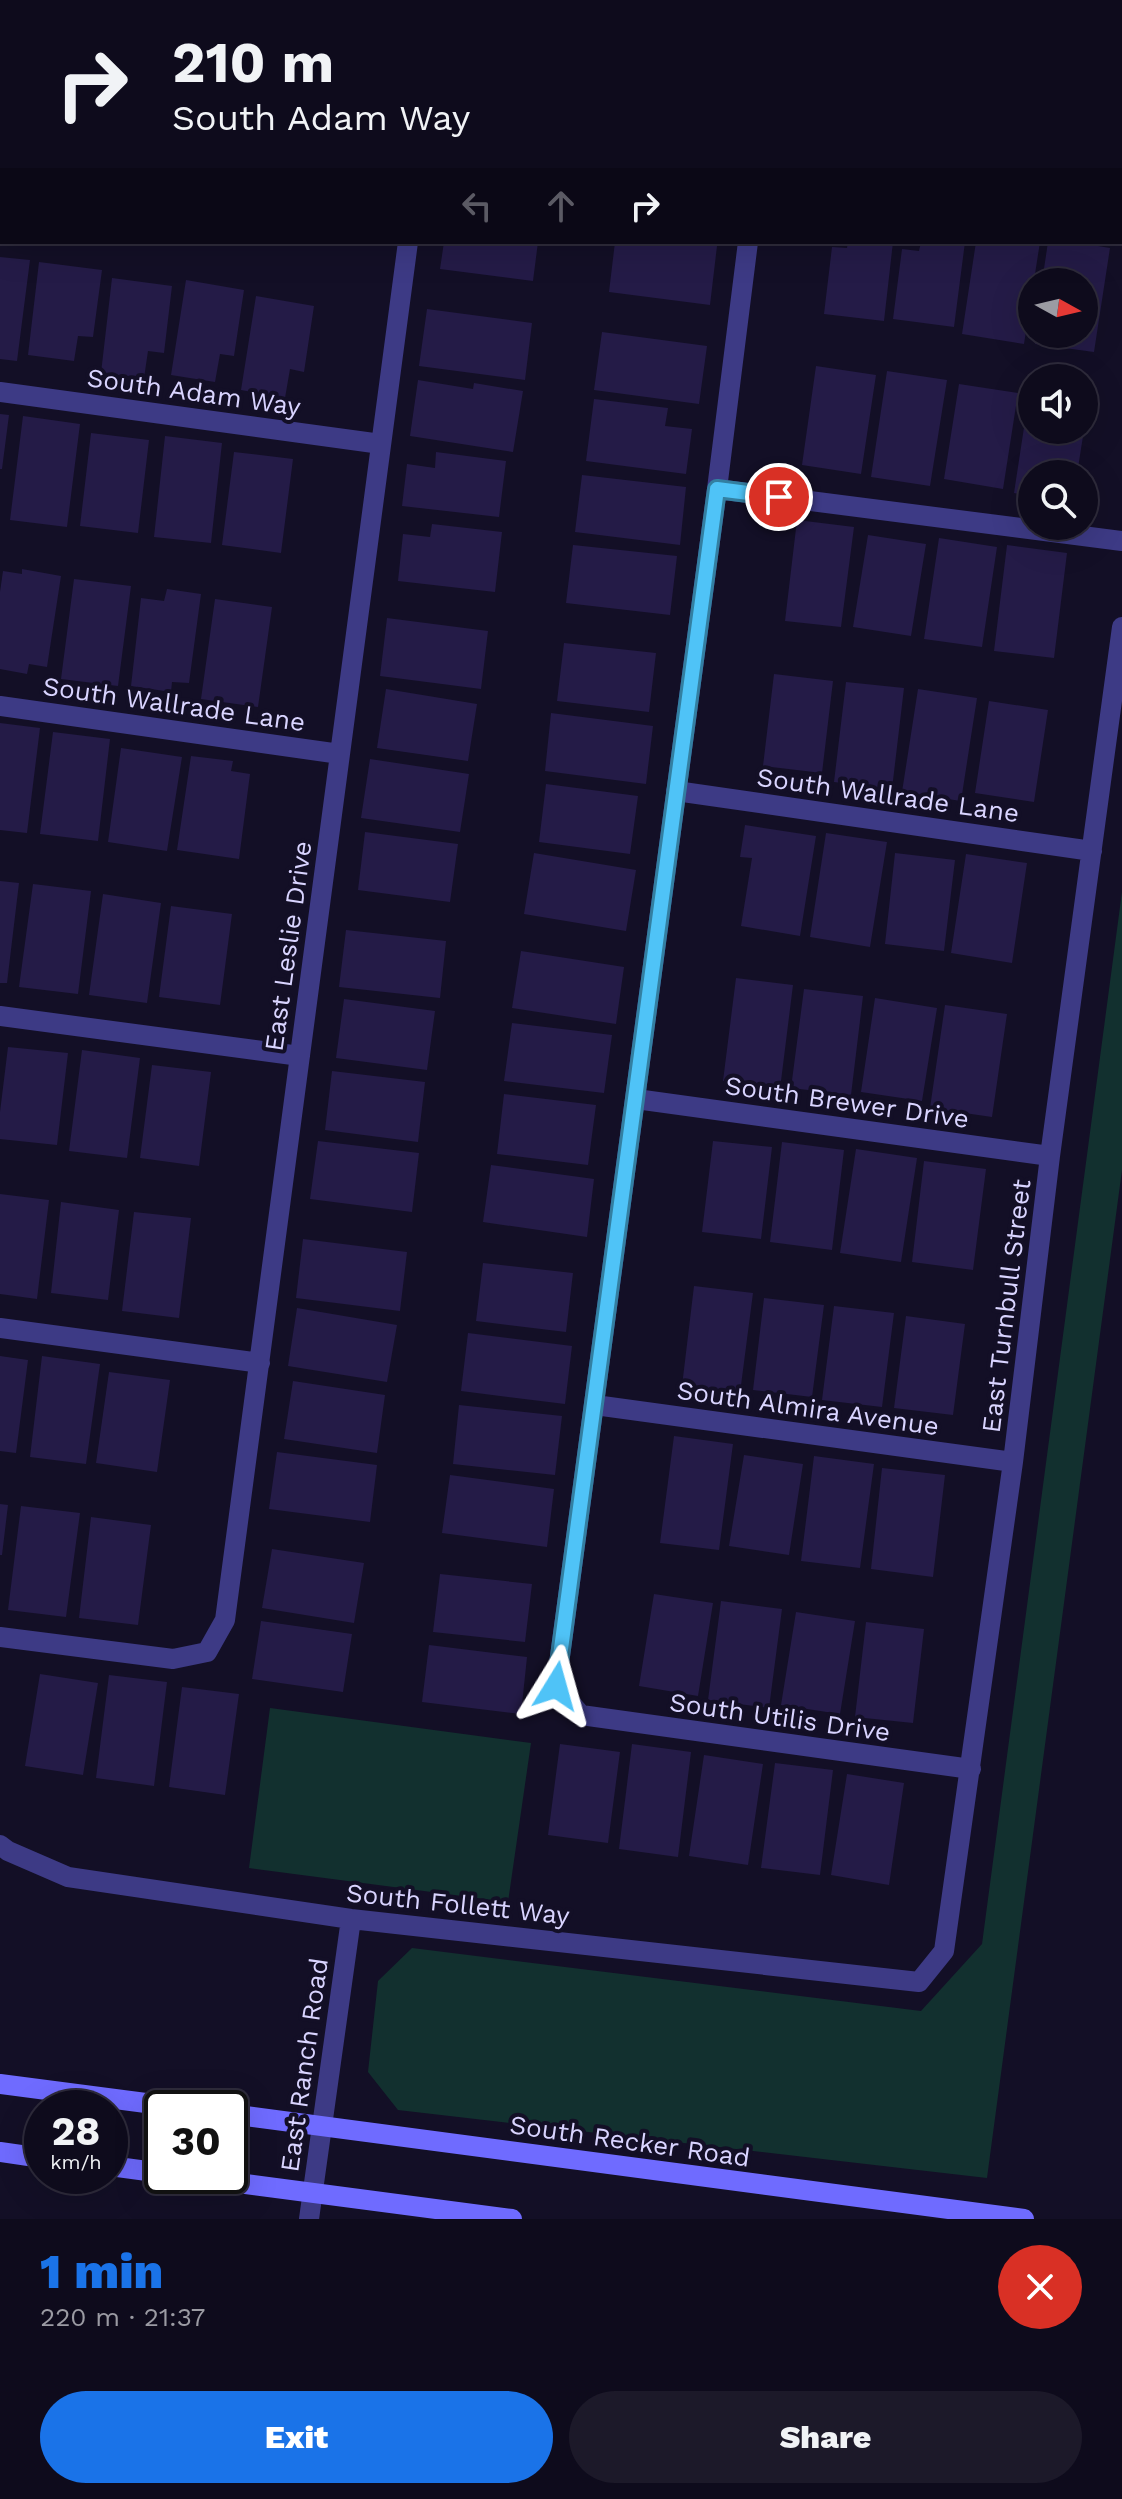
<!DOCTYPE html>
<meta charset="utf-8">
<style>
:root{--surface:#0e0b1c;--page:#1c1929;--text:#f1f3f6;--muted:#9b9ba3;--line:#2e2b3b;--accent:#1a73e8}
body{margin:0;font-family:"Work Sans",sans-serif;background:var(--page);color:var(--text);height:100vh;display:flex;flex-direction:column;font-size:30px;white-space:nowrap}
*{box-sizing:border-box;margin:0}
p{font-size:26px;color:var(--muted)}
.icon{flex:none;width:44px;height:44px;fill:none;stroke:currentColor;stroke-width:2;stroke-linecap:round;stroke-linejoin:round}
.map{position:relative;height:2219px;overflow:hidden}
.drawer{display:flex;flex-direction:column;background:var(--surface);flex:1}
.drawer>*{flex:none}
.hud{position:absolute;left:0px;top:0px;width:1122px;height:244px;box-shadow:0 8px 32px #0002,0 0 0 2px var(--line);background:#0e0b1c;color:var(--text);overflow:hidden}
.needle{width:52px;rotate:98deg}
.fabs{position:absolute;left:1018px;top:268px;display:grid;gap:16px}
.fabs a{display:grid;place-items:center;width:80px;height:80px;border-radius:50%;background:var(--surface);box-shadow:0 8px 32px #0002,0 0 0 2px var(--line);font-size:40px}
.speed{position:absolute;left:24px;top:2090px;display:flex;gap:16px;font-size:40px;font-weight:700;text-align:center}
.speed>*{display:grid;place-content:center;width:104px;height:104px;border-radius:50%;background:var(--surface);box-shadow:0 8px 32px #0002,0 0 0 2px var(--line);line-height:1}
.speed small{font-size:20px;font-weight:400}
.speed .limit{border:4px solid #111;border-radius:12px;background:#fff;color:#111}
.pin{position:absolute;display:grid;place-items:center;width:68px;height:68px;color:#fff;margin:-34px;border:4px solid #fff;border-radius:50%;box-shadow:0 2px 8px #0007}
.me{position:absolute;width:88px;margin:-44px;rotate:8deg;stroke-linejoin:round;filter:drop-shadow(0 0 6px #0008)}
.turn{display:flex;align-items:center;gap:28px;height:168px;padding:0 40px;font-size:36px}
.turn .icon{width:104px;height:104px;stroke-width:2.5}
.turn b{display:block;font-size:56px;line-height:68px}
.lanes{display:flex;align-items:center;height:76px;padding:0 40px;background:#0003;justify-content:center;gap:40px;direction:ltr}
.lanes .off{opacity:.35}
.round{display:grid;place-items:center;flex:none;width:84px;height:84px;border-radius:42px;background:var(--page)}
.head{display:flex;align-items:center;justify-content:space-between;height:136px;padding:0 40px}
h1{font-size:48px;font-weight:800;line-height:60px;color:var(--accent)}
.cta{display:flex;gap:16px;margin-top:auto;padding:16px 40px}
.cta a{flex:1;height:92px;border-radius:48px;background:var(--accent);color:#fff;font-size:32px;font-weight:800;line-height:92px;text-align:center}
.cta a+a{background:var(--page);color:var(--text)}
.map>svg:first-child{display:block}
</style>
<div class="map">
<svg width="1122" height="2219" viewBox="0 0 1122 2219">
<rect width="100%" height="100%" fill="#130f26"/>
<path fill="#12302f" d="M1122,892V1170L987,2178L398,2110L368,2072L378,1981L412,1948L921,2011L982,1944Z
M270,1708L531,1743L508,1902L249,1868Z"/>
<path fill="#241b47" d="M444,242H538L533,281L440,269Z
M615,242H681L717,246L710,305L609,292Z
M848,242H893L884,321L824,314L832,247L847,248Z
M921,242H965L954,327L893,319L902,249L919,251Z
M976,242H1040L1024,344L962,334Z
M1048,242H1074L1110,248L1094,352L1035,344L1037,334H1084V282H1042Z
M0,257L30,260L17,361L0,359Z
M39,262L102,270L93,337L78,336L74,361L28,355Z
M112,278L172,286L164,353L148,351L144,378L101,373Z
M186,280L244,290L234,356L220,354L215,382L171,375Z
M256,296L314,306L304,372L290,369L285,398L241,390Z
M427,309L532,323L525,380L419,366Z
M602,332L707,346L699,404L594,390Z
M816,366L876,375L861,474L802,465Z
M887,371L947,380L930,486L871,477Z
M418,380L473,389L474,383L523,391L513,452L410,436Z
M959,384L1018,393L1003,489L944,479Z
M1030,388L1032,430H1084L1077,474H1032V496L1014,493Z
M594,399L668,408L665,426L692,429L686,474L586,461Z
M0,414L9,415L2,469H0Z
M23,416L80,424L67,527L10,520Z
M91,433L149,440L138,533L80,526Z
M165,436L222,443L211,543L154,537Z
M234,452L293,459L281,553L222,545Z
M436,452L506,461L499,517L402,506L407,464L435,468Z
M582,475L686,487L680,545L575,532Z
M797,520L854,527L841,627L785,621Z
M432,524L502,532L495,592L398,581L403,534L430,537Z
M868,535L926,544L911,636L853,627Z
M939,538L997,547L982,647L924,639Z
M573,545L677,556L670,615L566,603Z
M1007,545L1067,553L1054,658L994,651Z
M22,569L61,576L47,667L29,664L27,674L0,669V592L3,571L22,574Z
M74,579L131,586L118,686L61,679Z
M167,589L201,594L189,683L172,682L171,692L131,686L141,598L164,601Z
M215,599L272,607L258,707L201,699Z
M387,618L488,631L481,689L380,676Z
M564,643L656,653L649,712L557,701Z
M774,674L833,681L822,773L763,766Z
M846,682L904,688L892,789L834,782Z
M386,689L477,704L468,761L377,748Z
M918,689L977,698L961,801L902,792Z
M989,701L1048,710L1034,802L975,793Z
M551,713L653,726L646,784L545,771Z
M0,723L40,728L27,833L0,830Z
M53,732L110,739L98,841L40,834Z
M121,748L182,757L167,851L108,842Z
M191,756L233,761L231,771L250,774L239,859L177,850Z
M370,759L469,774L460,832L361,818Z
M546,784L638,796L630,854L539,842Z
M745,825L816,836L800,936L741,926L752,858L740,857Z
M365,832L458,844L450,902L358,890Z
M826,833L887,842L870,947L810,937Z
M534,853L636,870L626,931L524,914Z
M895,853L955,860L944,951L885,944Z
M966,854L1027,863L1012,963L951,953Z
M0,881L19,883L7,983H0Z
M33,884L91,891L78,994L19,987Z
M103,894L161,903L147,1003L89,995Z
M171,906L232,914L220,1005L159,997Z
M346,930L446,941L440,998L339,987Z
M521,951L624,967L616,1024L512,1008Z
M736,978L793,985L780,1089L723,1081Z
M804,989L863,996L851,1095L791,1088Z
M875,998L937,1008L922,1101L861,1092Z
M344,999L435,1011L427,1070L336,1058Z
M945,1005L1007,1014L992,1117L930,1108Z
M512,1023L612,1035L604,1093L504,1081Z
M8,1047L68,1053L57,1145L0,1139V1112Z
M82,1050L140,1058L127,1158L69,1151Z
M152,1065L211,1072L199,1166L140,1158Z
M332,1071L425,1082L418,1142L325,1130Z
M504,1094L596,1105L588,1165L497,1154Z
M318,1141L419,1153L412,1212L310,1199Z
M713,1141L772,1147L761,1239L702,1232Z
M782,1142L844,1150L832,1250L770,1242Z
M856,1149L917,1158L901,1262L840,1253Z
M924,1161L986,1169L973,1270L912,1262Z
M491,1165L594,1179L587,1237L483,1222Z
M0,1194L49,1200L37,1299L0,1294Z
M61,1202L119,1210L108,1300L51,1293Z
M134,1212L191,1218L179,1318L122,1311Z
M303,1239L407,1252L400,1311L296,1298Z
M483,1263L573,1273L566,1332L476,1321Z
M694,1286L753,1293L740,1393L682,1386Z
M764,1298L824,1305L812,1397L753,1390Z
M834,1306L894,1313L882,1407L822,1400Z
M297,1308L397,1325L387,1382L288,1366Z
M906,1316L965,1324L953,1415L894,1408Z
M468,1333L572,1346L565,1404L461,1391Z
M0,1356L28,1360L16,1453L0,1451Z
M42,1356L100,1364L86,1464L30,1457Z
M109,1372L170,1380L157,1472L96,1463Z
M293,1381L385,1395L377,1453L284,1439Z
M459,1405L562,1416L555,1475L453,1464Z
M674,1436L733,1444L719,1550L660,1543Z
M277,1452L377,1465L370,1522L269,1509Z
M744,1455L803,1464L789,1555L729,1546Z
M814,1456L874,1464L860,1568L801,1561Z
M882,1468L945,1475L933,1577L871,1569Z
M450,1475L554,1489L547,1547L442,1533Z
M0,1504L8,1505L2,1555H0Z
M21,1506L80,1513L66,1617L8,1610Z
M91,1517L151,1525L138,1625L79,1618Z
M272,1549L364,1563L354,1623L262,1608Z
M440,1574L532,1584L525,1642L433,1632Z
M654,1594L713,1603L698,1696L639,1686Z
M721,1601L782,1609L769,1708L708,1700Z
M796,1612L855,1621L840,1714L781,1705Z
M261,1621L352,1634L343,1692L252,1679Z
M866,1622L924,1629L913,1723L855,1717Z
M429,1645L527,1657L521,1714L422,1702Z
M40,1674L98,1683L83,1775L25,1766Z
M109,1675L167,1682L154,1786L96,1778Z
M182,1687L239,1694L225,1795L169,1787Z
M560,1744L620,1752L608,1843L548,1835Z
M632,1744L691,1752L678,1857L619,1849Z
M704,1755L763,1764L748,1865L689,1856Z
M775,1763L833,1770L820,1875L761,1868Z
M847,1774L904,1783L889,1885L831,1875Z"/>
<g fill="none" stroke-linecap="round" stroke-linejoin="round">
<path stroke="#3d3a85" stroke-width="20" d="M439,2V0
M777,2V0
M0,79L2,80
M1120,228L1122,229
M748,242L717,489L556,1686L581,1715L971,1769
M0,392L381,444
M717,489L1122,541
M0,706L340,754
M676,791L1092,851
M0,1016L300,1056
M636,1099L1050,1156
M0,1328L260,1363
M595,1405L1013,1462
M0,1637L173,1659L207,1652L225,1620L408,242
M0,1845L8,1851L68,1877L351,1919L919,1982L944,1951L1013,1462L1050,1156L1122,627
M309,2219L351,1919"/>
<path stroke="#6f6bff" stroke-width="20" d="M0,2084L184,2108
M230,2114L1024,2219
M0,2152L42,2158
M110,2166L162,2173
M184,2176L512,2219"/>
</g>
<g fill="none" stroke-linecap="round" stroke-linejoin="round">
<g stroke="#337fa1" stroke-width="20">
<path id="route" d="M556,1686L717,489L779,497"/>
</g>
<use href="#route" stroke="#4fc3f7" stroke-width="14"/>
</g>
<g text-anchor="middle" stroke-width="8" stroke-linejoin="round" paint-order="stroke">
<g font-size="26" fill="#d9d4ff" stroke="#130f26">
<text transform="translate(194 392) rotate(8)" y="9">South Adam Way</text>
<text transform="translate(174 704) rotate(8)" y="9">South Wallrade Lane</text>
<text transform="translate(888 795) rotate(8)" y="9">South Wallrade Lane</text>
<text transform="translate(288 946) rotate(-82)" y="9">East Leslie Drive</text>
<text transform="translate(847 1102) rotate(8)" y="9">South Brewer Drive</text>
<text transform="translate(1006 1306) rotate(-83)" y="9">East Turnbull Street</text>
<text transform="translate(808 1408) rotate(8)" y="9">South Almira Avenue</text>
<text transform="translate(780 1717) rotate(8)" y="9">South Utilis Drive</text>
<text transform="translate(458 1904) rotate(6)" y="9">South Follett Way</text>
<text transform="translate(304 2065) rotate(-82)" y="9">East Ranch Road</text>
<text transform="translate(630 2141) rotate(8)" y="9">South Recker Road</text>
</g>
</g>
</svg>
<div class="fabs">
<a><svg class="needle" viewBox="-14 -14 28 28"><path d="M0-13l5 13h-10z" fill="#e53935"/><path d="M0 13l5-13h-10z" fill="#9b9ba3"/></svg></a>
<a><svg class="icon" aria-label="sound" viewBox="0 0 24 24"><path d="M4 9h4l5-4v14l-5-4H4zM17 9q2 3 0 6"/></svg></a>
<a><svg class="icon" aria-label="search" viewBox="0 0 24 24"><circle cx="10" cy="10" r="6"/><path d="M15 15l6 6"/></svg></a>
</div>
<div class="speed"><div>28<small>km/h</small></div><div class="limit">30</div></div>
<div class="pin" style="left:779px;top:497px;background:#d93025"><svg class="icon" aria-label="arrive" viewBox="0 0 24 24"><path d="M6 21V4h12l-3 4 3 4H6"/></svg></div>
<svg class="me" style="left:556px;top:1686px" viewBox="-20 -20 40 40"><path d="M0-17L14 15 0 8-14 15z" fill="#4fc3f7" stroke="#fff" stroke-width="4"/></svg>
<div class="hud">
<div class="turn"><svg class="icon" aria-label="right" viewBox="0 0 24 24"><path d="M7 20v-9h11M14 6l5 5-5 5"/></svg><div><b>210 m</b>South Adam Way</div></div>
<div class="lanes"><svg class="icon off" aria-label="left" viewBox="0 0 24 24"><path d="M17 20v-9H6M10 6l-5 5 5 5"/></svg><svg class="icon off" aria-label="ahead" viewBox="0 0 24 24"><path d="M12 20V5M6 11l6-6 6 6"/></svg><svg class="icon" aria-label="right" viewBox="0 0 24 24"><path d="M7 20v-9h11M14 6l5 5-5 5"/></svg></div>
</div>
</div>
<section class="drawer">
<div class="head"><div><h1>1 min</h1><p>220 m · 21:37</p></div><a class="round" style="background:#d93025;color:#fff"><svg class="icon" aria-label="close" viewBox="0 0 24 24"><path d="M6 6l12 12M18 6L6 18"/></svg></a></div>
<div class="cta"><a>Exit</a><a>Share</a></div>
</section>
